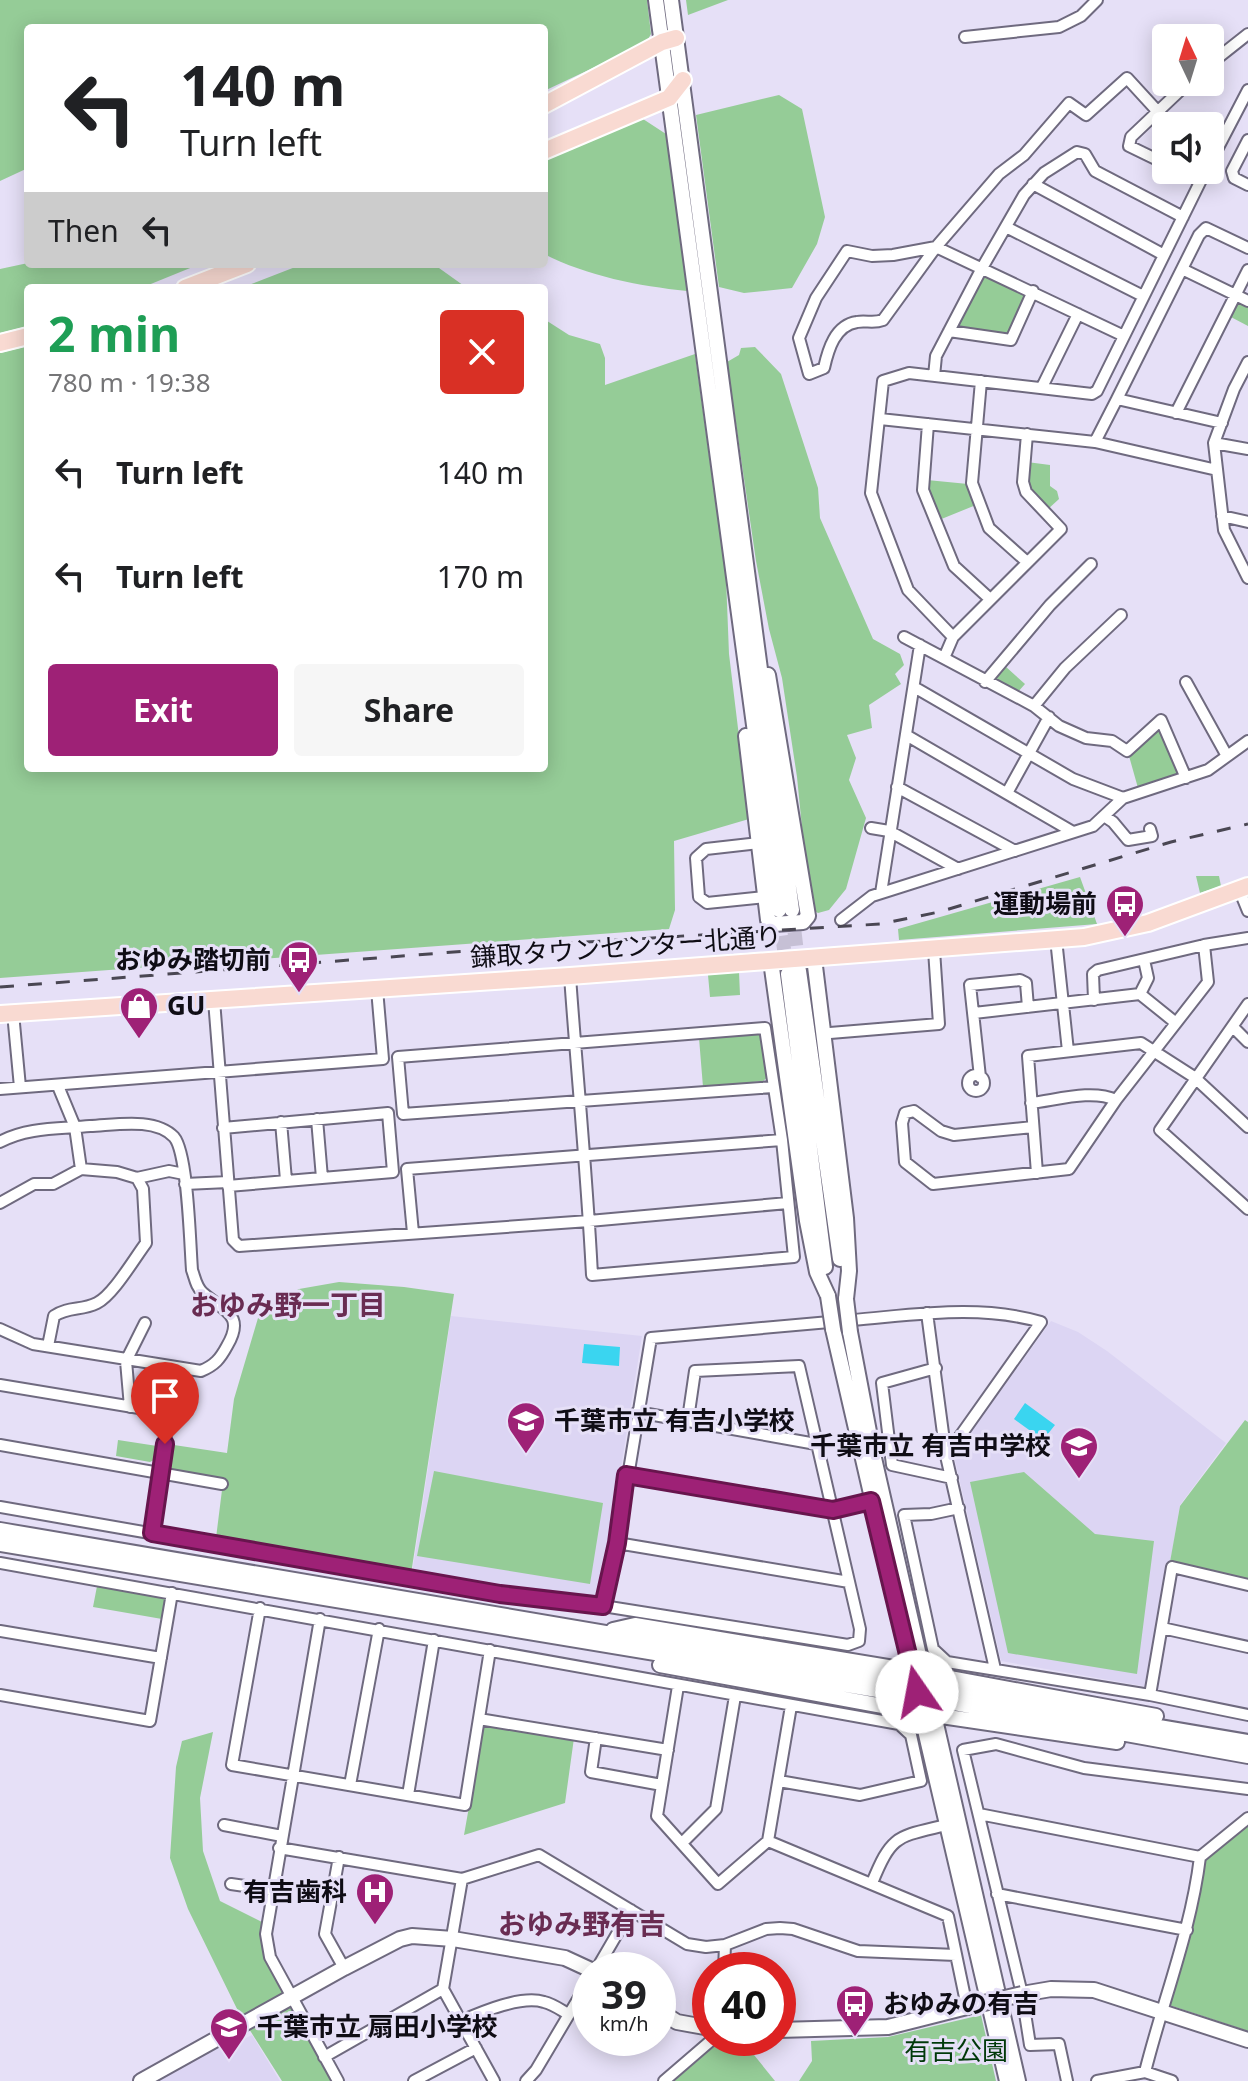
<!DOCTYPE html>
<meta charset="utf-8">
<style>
:root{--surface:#fff;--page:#f6f6f6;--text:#202124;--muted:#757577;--accent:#9e2176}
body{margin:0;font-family:"Noto Sans","Noto Sans JP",sans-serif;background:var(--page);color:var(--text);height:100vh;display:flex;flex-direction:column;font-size:30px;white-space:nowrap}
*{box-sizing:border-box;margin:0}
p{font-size:26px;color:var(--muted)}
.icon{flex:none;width:44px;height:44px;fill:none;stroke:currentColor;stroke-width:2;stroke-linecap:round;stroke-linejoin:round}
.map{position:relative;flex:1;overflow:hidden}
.panel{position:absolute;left:24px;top:284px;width:524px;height:488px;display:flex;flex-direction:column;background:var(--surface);border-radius:8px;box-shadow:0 4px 20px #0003}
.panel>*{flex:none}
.top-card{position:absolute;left:24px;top:24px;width:524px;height:244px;border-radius:8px;box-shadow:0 4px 20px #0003;background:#fff;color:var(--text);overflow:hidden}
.needle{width:52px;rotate:356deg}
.buttons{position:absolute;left:1152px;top:24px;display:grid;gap:16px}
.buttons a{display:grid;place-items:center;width:72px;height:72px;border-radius:8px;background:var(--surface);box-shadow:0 4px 20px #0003;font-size:40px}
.speed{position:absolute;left:572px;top:1952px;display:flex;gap:16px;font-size:40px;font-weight:700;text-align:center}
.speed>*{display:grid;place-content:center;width:104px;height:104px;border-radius:50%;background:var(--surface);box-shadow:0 4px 20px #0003;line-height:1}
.speed small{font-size:20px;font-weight:400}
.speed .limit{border:12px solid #d22;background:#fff;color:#111}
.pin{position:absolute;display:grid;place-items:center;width:68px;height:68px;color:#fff;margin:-82px -34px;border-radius:50% 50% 50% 0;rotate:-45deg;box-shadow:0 0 8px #0007}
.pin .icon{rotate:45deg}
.me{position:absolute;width:88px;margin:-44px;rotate:348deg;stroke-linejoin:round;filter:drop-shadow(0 0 6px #0008)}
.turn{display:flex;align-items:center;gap:28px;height:168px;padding:0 24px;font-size:36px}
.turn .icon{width:104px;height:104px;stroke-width:2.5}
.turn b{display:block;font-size:56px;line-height:68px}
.then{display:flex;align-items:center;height:76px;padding:0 24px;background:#0003;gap:16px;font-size:30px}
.round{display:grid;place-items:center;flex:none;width:84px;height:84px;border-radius:8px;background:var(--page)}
.head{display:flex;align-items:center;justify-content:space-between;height:136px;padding:0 24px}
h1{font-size:48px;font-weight:700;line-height:60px;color:#1e9e55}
.primary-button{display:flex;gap:16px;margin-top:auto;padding:16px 24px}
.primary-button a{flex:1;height:92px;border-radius:8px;background:var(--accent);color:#fff;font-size:32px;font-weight:700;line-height:92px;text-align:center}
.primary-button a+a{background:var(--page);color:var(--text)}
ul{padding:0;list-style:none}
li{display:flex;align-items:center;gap:24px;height:104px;padding:0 24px}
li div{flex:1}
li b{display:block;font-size:30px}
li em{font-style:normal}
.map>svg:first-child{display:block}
</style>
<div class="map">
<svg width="1248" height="2081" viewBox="0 0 1248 2081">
<rect width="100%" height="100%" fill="#e6e0f7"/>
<path fill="#dcd5f3" d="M451,1316L642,1336L600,1600L412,1574Z
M1051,1321L1078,1332L1107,1351L1226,1443L1180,1505L1149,1687L1001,1661L954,1456Z
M252,2035L280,2081H154L234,2037L238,2042Z"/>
<path fill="#95cc97" d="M0,0H647L651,34L646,43L544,91V28H28V168L0,181Z
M686,0H728L688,15Z
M779,95L802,109L825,217L817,244L792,288L744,293L719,287L696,115Z
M643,119L666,134L687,291C639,286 587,276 544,254V159Z
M28,263V264H200L141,288H28V326L0,333V269Z
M303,264H421L439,268L467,288H241Z
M984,274L1028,294L1008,335L956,330L955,326Z
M1239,301L1248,305V326L1229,316Z
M544,319L569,335L600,344L605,358V385L695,354L726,578L729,654L749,819L674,841L675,910L669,929L0,978V353L28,346V768H544Z
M755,347L781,374L818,488L820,518L873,639L900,654L904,665L895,674L901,684L869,705L872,728L847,735L856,758L849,780L866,818L846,889L829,910L818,913L810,908L797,777L782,678L769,629L756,561L727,362L739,355L741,348Z
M1027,462L1050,465V486L1057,491L1059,499L1047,510L1027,487Z
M927,480L968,484L976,505L939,520L927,489Z
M1005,666L1025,684L1017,693L996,682V676Z
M1158,728L1179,775L1138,788L1129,756Z
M1196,876H1219L1221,886L1200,893Z
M1080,877L1097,924L899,940L898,929Z
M739,972L740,995L710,997L708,975Z
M758,1033L762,1036L768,1077L763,1081L703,1087L699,1038Z
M339,1282L404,1287L454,1294L411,1574L216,1538L223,1482L169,1471L174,1445L227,1453L234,1399L258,1318L279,1299L299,1289Z
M1245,1420L1248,1422V1581L1170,1562L1180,1506Z
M118,1440L157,1446L154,1460L150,1462L116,1456Z
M434,1471L603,1503L590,1584L417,1556Z
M1024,1472L1095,1534L1154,1541L1137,1674L1008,1653L970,1482Z
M98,1581L166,1593L162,1619L93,1607Z
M484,1722L574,1738L565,1803L464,1835Z
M213,1732L200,1798L203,1851L220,1901L262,1922L263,1954L332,2081H282L239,2013L188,1909L170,1858L176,1767L182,1741Z
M1248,1823V2031L1169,2005L1197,1910L1204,1856Z
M981,2015L996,2081H799L812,2061L811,2041L888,2037Z
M749,2039L750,2050L775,2081H674L722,2040Z"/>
<path fill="#3ad5f0" d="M584,1344L620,1347L619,1366L582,1363Z
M1025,1403L1055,1425L1043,1440L1014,1419Z"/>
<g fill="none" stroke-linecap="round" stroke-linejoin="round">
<path stroke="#c6c0d5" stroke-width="14" stroke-dasharray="14 7" stroke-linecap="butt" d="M792,911L799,969
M779,915L787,969"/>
<g stroke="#6f6a7f" stroke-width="14">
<path id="street" d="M965,37L1059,27L1081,16L1097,0
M1210,64L1248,34
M1248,140L1232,171L1234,178L1248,185
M1210,163L1248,90
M1166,164L1129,146L1131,137L1189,82
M1178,170L1200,181
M1033,184L1164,255
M1006,227L1143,296
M1182,269L1248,301
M949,331L1011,340L1033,291
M1124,336L936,247L893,255L872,256L847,251L816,298L799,338L809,374L824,368C828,350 835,325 857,322C866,320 873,324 883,320L936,247L999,174L1024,155L1069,103L1086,115L1127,78L1171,126
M1248,362L1234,389L1214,443L1224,530L1248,578
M934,376L936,356L982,268L1024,195L1044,173L1077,152L1085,154L1095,171L1183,217
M981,381L972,483L989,528L1027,562
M1042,387L1078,314
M1176,413L1248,270
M880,419L1095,442L1217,470
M1222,423L1117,399L1199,235L1206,228L1248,248
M928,424L923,490L954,566L990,599
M1095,442L1117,399
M1214,443L1248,449
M1222,516L1248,522
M904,637L1034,706L1059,726L1086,738L1112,741L1127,751L1161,720L1186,778
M953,637L908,590L871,493L883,381L909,373L1092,394L1097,391L1206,170
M944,658L953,637L1061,529L1026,492L1023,482L1027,434
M985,682L1050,605L1091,564
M1186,682L1227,756
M914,687L1073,779L1123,798
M1034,706L1065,668L1121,615
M906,735L1073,832
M897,787L1015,851
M1007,793L1049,717
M1104,816L1113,822L1128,840L1152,836L1150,829
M871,828L889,831L958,869
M759,843L706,849L696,858L699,897L707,903L765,897
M1239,889L1248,911
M881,893L920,645
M841,920L872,896L1093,826L1123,798L1208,770L1248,741
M1056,939L1068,1051
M570,976C577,1075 587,1175 592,1275L794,1257L782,1140L765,1028L398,1057L403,1114L773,1087
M1140,994L1148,978L1144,960
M214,1000L233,1240L239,1246L589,1221L788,1203
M1094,1000L1093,974L1098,970L1204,945L1248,938
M1248,1004L1160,1130L1248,1209
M13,1013L20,1087
M974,1013L1140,994L1176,1023
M1233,1027L1248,1042
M830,1033L939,1024L934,950
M968 1083a8 8 0 1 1 16 0a8 8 0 1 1-16 0Z
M980,1077L970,985L1020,980L1026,983L1028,1007
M58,1086L75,1127L81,1169
M0,1089L383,1059L377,989
M1031,1103C1057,1100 1092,1089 1116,1100
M317,1119L322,1178
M281,1122L286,1180
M1033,1127L954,1135L941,1131L914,1111L905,1113L902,1123L905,1162L933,1184L1069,1169L1116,1100L1208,982L1204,945
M223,1128L388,1113L393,1172L228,1186
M0,1142C27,1127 60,1129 90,1126C115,1125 155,1117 174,1137C188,1153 190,1245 192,1270C195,1278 196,1287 203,1293C223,1311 246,1314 227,1346C220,1359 215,1365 201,1371L33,1344L0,1329
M1037,1173L1028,1056L1141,1043L1194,1077L1248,1127
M137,1178L169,1171L184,1174
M185,1184L228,1182
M0,1203L34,1184H53L81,1169L117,1172L137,1178L143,1189L146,1243C134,1259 113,1295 97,1303C81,1311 69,1306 54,1316L48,1346
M413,1233L407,1169L782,1140
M927,1313L946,1456L995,1669
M936,1368L882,1383L892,1465L952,1478
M0,1385L169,1413L152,1533
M130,1407L126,1361L145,1323
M637,1412L816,1444
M0,1445L222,1484
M626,1475L833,1510L871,1501
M0,1507L500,1594L603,1606L617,1543L651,1338C718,1332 785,1326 852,1320C915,1315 979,1304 1041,1322L946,1456
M959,1508L931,1514L904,1515L933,1649L947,1662L1150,1695L1248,1715
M617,1543L849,1582
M0,1563L899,1724L911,1735L921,1781L860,1795L779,1781
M603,1606L848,1645L859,1641L860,1629L799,1366L695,1371L688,1419
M260,1608L232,1765L465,1805L490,1650
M320,1619L266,1934L270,1957L338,2081
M1162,1628L1248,1647
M0,1631L161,1658
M678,1686L657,1816L718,1884L768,1841L791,1706
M0,1695L150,1721L172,1593
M1150,1695L1172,1567L1248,1585
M479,1719L668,1750
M596,1738L591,1772L662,1785
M350,1785L379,1629
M408,1795L434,1640
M979,1814L1200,1857
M224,1825L282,1836
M768,1841L948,1916L967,2007
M682,1843L716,1809L735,1696
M279,1848L462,1879L539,1855L687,1944L706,1947L725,1945L766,1929L780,1928L793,1929L858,1951L956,1955
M339,1857L325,1934L344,1968
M462,1879L443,1989L494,2081
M872,1883C892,1834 897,1837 946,1825
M231,1884L272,1890
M997,1894L1187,1930
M596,1970L631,1910
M724,1970L725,1945
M461,2021C482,2012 521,1995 544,2002C553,2004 561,2010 568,2014
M324,2057L443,1989
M1145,2072C1163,2000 1191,1931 1200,1857L1248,1818
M414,2081L476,2048
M526,2081L536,2070L590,1979
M664,2081L714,2038
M1067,2081L1059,2044L1030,2045L1022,1994L963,1750L996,1744L1084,1768L1248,1789
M1097,2081L1145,2072L1172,2081"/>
</g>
<g stroke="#6f6a7f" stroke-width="18">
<path id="secondary" d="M656,0L779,910
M671,0L792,910
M746,736L768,920L774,924L803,922L808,916L768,675
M814,958L846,1218L849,1271L846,1299
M771,961L807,1221L817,1272L828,1296
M799,971L840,1259
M788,974L825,1267
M833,1329L912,1671
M850,1332L874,1458L923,1673
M0,1530L1248,1742
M0,1544L943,1701L1248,1756
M613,1630L635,1625L912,1671L1156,1716
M660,1665L921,1713L1117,1742
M921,1713L1007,2081
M934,1715L1018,2081
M1022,1994L1051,1989L1094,1990L1248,2040
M658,2010L677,2022L710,2028
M778,2030L888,2027L967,2007
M141,2081L344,1968L400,1939L412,1936L453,1939L565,1958L591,1970"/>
</g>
<g stroke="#fff" stroke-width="20">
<path id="primary" d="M544,105L662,42L676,38
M544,151L669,98L683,80
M185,288L247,264
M0,343L28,336
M0,1014L570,976L1084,937L1148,923L1248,886"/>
</g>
<use href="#street" stroke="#fff" stroke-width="10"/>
<use href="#secondary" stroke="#fff" stroke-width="14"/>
<use href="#primary" stroke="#f9dad2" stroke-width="16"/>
<path stroke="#4a4753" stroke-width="3" stroke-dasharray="14 14" stroke-linecap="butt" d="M0,987L571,943L880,924L939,912L1171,842L1248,824"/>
<g stroke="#6f6a7f" stroke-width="18" stroke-linecap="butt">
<path id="secondary-bridge" d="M828,1296L833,1329
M846,1299L850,1332
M912,1671L921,1713
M923,1673L934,1715
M967,2007L1022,1994"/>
</g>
<use href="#secondary-bridge" stroke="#fff" stroke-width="14"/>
</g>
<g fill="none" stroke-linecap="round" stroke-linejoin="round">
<g stroke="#67154d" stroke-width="20">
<path id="route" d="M165,1444L152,1533L500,1594L603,1606L617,1543L626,1475L833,1510L871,1501L917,1692"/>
</g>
<use href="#route" stroke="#9e2176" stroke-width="14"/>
</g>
<defs>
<g id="bus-pin" transform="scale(2)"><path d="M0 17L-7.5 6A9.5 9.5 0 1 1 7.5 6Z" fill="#9e2176" stroke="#e6e0f7"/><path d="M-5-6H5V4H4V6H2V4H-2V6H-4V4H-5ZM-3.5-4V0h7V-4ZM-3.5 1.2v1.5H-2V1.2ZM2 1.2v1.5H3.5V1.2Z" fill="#fff"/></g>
<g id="shop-pin" transform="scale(2)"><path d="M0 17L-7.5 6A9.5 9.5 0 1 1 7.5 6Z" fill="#9e2176" stroke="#e6e0f7"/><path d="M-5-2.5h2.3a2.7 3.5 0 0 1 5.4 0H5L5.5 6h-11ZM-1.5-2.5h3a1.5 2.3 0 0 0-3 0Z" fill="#fff"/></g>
<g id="school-pin" transform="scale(2)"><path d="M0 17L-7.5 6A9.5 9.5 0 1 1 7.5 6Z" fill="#9e2176" stroke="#e6e0f7"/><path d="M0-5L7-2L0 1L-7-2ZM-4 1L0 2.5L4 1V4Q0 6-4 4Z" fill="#fff"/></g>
<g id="hospital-pin" transform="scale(2)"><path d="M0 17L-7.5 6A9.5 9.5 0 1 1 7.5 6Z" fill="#9e2176" stroke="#e6e0f7"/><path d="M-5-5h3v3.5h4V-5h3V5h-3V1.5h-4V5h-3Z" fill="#fff"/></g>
</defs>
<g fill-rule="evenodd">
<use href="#bus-pin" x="1125" y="904"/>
<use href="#bus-pin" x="299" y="960"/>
<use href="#shop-pin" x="139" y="1006"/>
<use href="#school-pin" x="526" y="1421"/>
<use href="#school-pin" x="1079" y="1446"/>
<use href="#hospital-pin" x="375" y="1892"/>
<use href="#bus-pin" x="855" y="2004"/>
<use href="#school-pin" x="229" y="2027"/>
</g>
<g text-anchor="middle" stroke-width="6" stroke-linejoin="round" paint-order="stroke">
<g font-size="26" font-weight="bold" fill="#0f0d15" stroke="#e6e0f7" text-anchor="end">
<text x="1097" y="913">運動場前</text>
<text x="271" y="969">おゆみ踏切前</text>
<text x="167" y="1015" text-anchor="start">GU</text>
<text x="554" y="1430" text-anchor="start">千葉市立 有吉小学校</text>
<text x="1051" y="1455">千葉市立 有吉中学校</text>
<text x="347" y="1901">有吉歯科</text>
<text x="883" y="2013" text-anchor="start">おゆみの有吉</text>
<text x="257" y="2036" text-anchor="start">千葉市立 扇田小学校</text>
</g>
<g font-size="26" fill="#0f0d15" stroke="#e6e0f7">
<text transform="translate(626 947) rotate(-4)" y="9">鎌取タウンセンター北通り</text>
</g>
<g font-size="26" fill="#003909" stroke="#e6e0f7">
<text x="956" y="2060">有吉公園</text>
</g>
<g font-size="28" font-weight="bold" fill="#692c52" stroke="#e6e0f7">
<text x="288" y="1315">おゆみ野一丁目</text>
<text x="582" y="1934">おゆみ野有吉</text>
</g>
</g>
</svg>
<div class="buttons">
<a><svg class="needle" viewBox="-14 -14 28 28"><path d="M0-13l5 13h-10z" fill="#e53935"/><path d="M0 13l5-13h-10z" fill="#757577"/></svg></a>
<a><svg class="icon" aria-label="sound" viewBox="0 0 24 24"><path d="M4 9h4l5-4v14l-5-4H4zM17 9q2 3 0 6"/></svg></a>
</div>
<div class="speed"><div>39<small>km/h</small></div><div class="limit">40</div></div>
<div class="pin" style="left:165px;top:1444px;background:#d93025"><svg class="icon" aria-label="arrive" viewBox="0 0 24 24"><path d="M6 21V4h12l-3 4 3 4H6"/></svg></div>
<svg class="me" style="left:917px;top:1692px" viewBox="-20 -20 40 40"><circle r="19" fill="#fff"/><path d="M0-13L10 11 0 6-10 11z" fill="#9e2176"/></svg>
<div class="top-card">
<div class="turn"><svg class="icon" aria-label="left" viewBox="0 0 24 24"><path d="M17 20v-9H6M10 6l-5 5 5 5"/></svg><div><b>140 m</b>Turn left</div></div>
<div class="then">Then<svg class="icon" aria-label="left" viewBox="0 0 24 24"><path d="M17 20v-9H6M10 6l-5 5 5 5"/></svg></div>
</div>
<section class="panel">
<div class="head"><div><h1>2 min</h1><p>780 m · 19:38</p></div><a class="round" style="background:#d93025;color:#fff"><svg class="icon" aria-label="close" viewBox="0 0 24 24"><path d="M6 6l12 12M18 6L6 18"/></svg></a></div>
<ul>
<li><svg class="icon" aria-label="left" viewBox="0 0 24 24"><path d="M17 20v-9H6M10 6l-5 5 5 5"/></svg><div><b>Turn left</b></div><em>140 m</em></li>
<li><svg class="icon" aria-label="left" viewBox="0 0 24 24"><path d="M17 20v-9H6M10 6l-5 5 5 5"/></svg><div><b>Turn left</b></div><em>170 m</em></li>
</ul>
<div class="primary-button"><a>Exit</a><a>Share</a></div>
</section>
</div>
